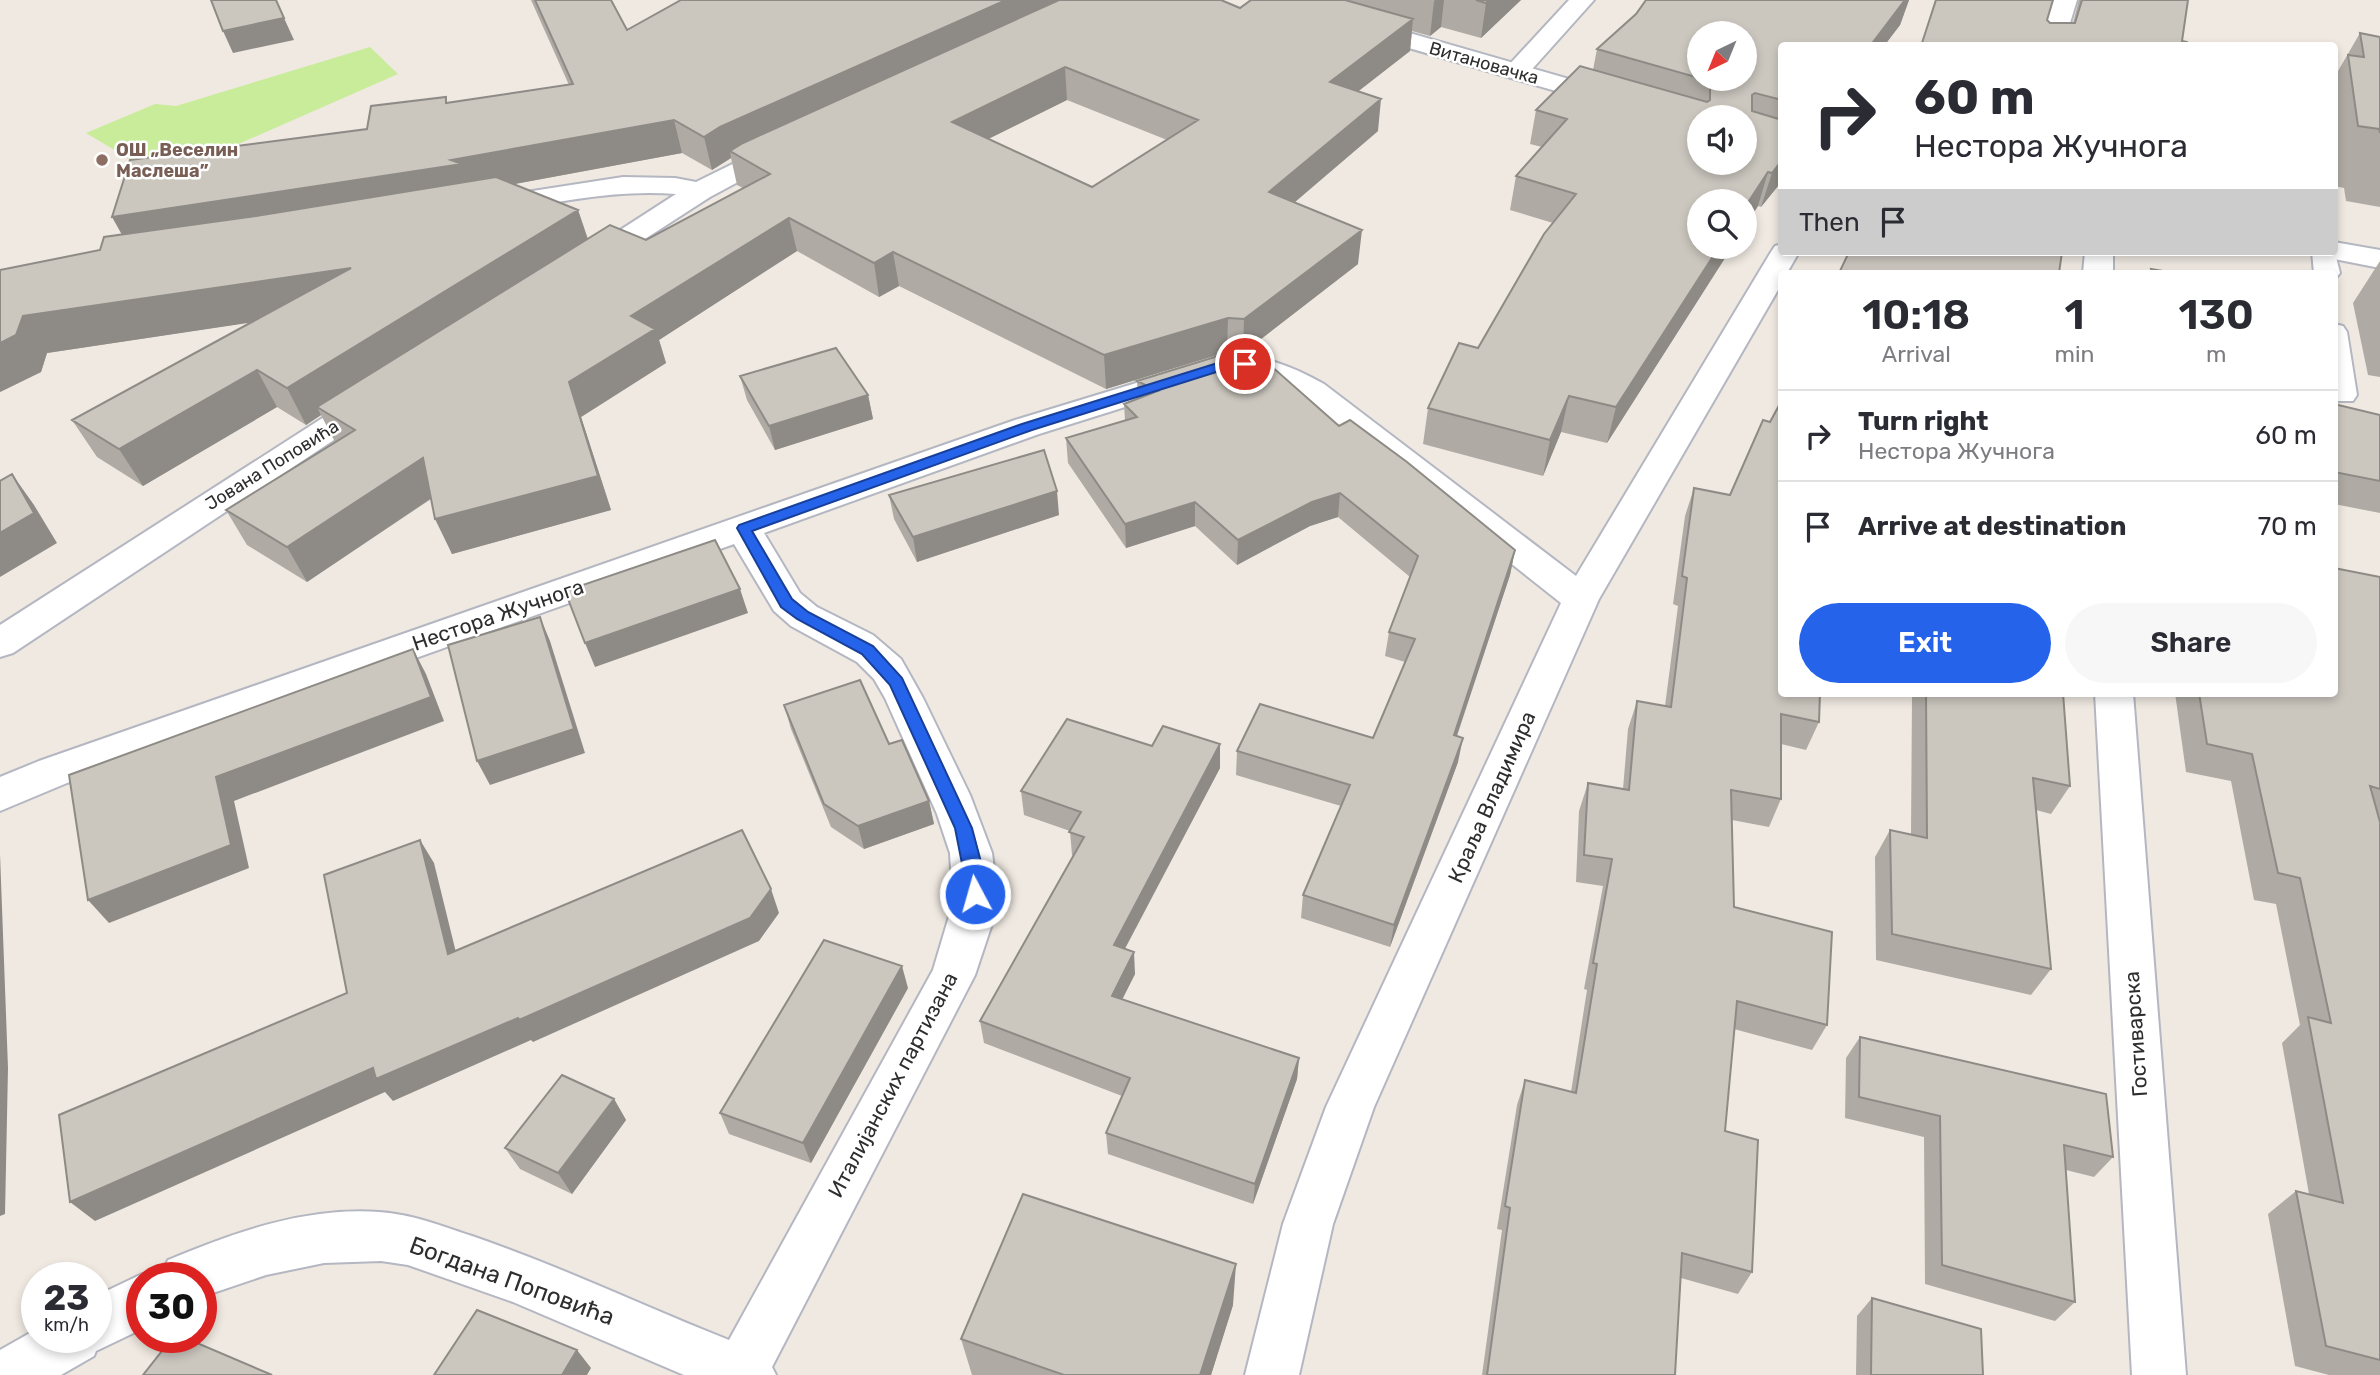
<!DOCTYPE html>
<meta charset="utf-8">
<style>
:root{--surface:#fff;--page:#f7f7f7;--text:#2b2b33;--muted:#7c7c81;--line:#e1e1e2;--accent:#2563eb}
body{margin:0;font-family:Rubik,sans-serif;background:var(--page);color:var(--text);height:100vh;display:flex;flex-direction:column;font-size:26px;white-space:nowrap}
*{box-sizing:border-box;margin:0}
p{font-size:23px;color:var(--muted)}
.icon{flex:none;width:38px;height:38px;fill:none;stroke:currentColor;stroke-width:2;stroke-linecap:round;stroke-linejoin:round}
.map{position:relative;flex:1;overflow:hidden}
.details{position:absolute;left:1778px;top:270px;width:560px;height:427px;display:flex;flex-direction:column;background:var(--surface);border-radius:7px;box-shadow:0 4px 10px #0003}
.details>*{flex:none}
.guide{position:absolute;left:1778px;top:42px;width:560px;height:214px;border-radius:7px;box-shadow:0 4px 10px #0003;background:#fff;color:var(--text);overflow:hidden}
.needle{width:46px;rotate:223deg}
.controls{position:absolute;left:1687px;top:21px;display:grid;gap:14px}
.controls a{display:grid;place-items:center;width:70px;height:70px;border-radius:50%;background:var(--surface);box-shadow:0 4px 10px #0003;font-size:35px}
.speed{position:absolute;left:21px;top:1262px;display:flex;gap:14px;font-size:35px;font-weight:700;text-align:center}
.speed>*{display:grid;place-content:center;width:91px;height:91px;border-radius:50%;background:var(--surface);box-shadow:0 4px 10px #0003;line-height:1}
.speed small{font-size:18px;font-weight:400}
.speed .limit{border:10px solid #d22;background:#fff;color:#111}
.pin{position:absolute;display:grid;place-items:center;width:60px;height:60px;color:#fff;margin:-30px;border:4px solid #fff;border-radius:50%;box-shadow:0 2px 7px #0007}
.me{position:absolute;width:77px;margin:-38px;rotate:354deg;stroke-linejoin:round;filter:drop-shadow(0 0 5px #0008)}
.turn{display:flex;align-items:center;gap:24px;height:147px;padding:0 21px;font-size:32px}
.turn .icon{width:91px;height:91px;stroke-width:2.5}
.turn b{display:block;font-size:49px;line-height:60px}
.then{display:flex;align-items:center;height:66px;padding:0 21px;background:#0003;gap:14px;font-size:26px}
.eta{display:flex;justify-content:space-evenly;align-items:center;height:119px;text-align:center}
.eta b{font-size:42px;font-weight:600;line-height:49px}
.cta{display:flex;gap:14px;margin-top:auto;padding:14px 21px}
.cta a{flex:1;height:80px;border-radius:42px;background:var(--accent);color:#fff;font-size:28px;font-weight:600;line-height:80px;text-align:center}
.cta a+a{background:var(--page);color:var(--text)}
ul{padding:0;list-style:none}
li{display:flex;align-items:center;gap:21px;height:91px;padding:0 21px;border-top:2px solid var(--line)}
li div{flex:1}
li b{display:block;font-size:26px}
li em{font-style:normal}
.map>svg:first-child{display:block}
</style>
<div class="map">
<svg width="2380" height="1375" viewBox="0 0 2380 1375">
<rect width="100%" height="100%" fill="#efe9e1"/>
<path fill="#c9ec9a" d="M370,47L398,74L161,178L86,133L155,104L176,106Z"/>
<g fill="none" stroke-linecap="round" stroke-linejoin="round">
<g stroke="#b4b7c1" stroke-width="4">
<path id="service" d="M2334,249L2340,273L2336,278L2334,273H2314L2312,252H2334Z
M2334,324L2343,326L2347,332L2357,395L2353,401H2334Z"/>
</g>
<g stroke="#b4b7c1" stroke-width="4">
<path id="minor" d="M1569,0H1594L1525,77H1507L1504,72L1507,67Z
M2053,0H2077L2063,46H2039Z
M781,140L790,142L794,148L790,154L710,197L600,268L590,271L580,268L575,262L580,256L676,194C614,189 554,203 494,213L484,211L480,205L484,199L494,197L623,177L675,178L696,182Z
M1782,244V252H1799L1787,273H1782V283L1599,599L1374,1107L1333,1224L1299,1375H1245L1283,1224L1326,1107L1561,603L1302,398C1278,384 1258,374 1230,374L1039,434L764,533L800,593L817,607L873,635L901,659L923,698L970,795L992,853L997,893L992,924L975,975L772,1367L776,1375H684L513,1302L408,1265L381,1261L324,1263L266,1275L201,1297V1278H160L168,1260C235,1232 305,1207 379,1212C412,1214 441,1226 472,1236C560,1266 643,1306 729,1340L933,970L953,903L950,853L937,814L885,698L874,679L857,662L791,626L774,611L734,544L67,783L0,811V777L39,761L1015,420L1228,355C1264,355 1294,367 1324,384L1576,576L1771,252L1775,246Z
M2085,252H2113V273H2083Z
M371,391L382,394L387,401L382,408L13,653L0,657V625L360,394Z
M2095,693H2133L2186,1375H2132Z
M142,1274L150,1278H142V1329L96,1351L94,1356L61,1375H0V1350L37,1329V1337H96V1296Z"/>
</g>
<g stroke="#b4b7c1" stroke-width="4">
<path id="tertiary" d="M1258,0H1295L1701,117L1699,133L1262,5Z
M2334,242L2380,250V268L2324,257L2320,252H2334Z"/>
</g>
<use href="#service" fill="#fff" fill-rule="evenodd"/>
<use href="#minor" fill="#fff" fill-rule="evenodd"/>
<use href="#tertiary" fill="#fff" fill-rule="evenodd"/>
</g>
<path fill="#afaba4" fill-rule="evenodd" d="M531,0H611L627,30L1240,8L1251,0H1521L1481,38L1441,27L1430,36L1412,31L1410,51L1358,91L1378,131L1295,202L1358,264L1243,353H1233L1339,426L1515,550L1510,575L1457,736L1458,762L1390,947L1301,918L1303,895L1341,806L1236,775L1237,751L1373,738L1405,662L1385,656L1389,632L1410,577L1338,517L1310,526L1237,565L1195,526L1126,548L1068,463L1066,438L1125,420L1124,404L1138,399L1137,381L1230,353L1227,352L1106,389L899,286L879,297L797,251L659,340L666,363L581,417L611,510L452,554L431,499L307,582L247,545L226,510L335,442L321,415L306,425L277,407L143,486L97,457L72,420L252,322L47,353L41,372L0,392L100,250L122,234L367,129L449,103L569,85ZM1067,100L1167,140L1092,187L988,139ZM682,153L712,170L731,158L737,185L743,188L646,240L588,239L578,210L514,184Z
M1646,0H1909L1900,25L1884,46H1782V181L1761,207L1758,206L1745,226V201L1699,247H1732L1607,443L1561,432L1543,476L1423,444L1428,408L1478,348L1553,223L1510,210L1516,176L1542,147L1530,144L1536,110L1593,70L1597,49L1636,14ZM1699,33L1745,79H1699Z
M1935,0H2053L2047,20L2050,23H2073L2079,0H2188L2182,41L2187,46H1921Z
M2360,33L2380,37V207L2346,201L2344,188L2334,186V78Z
M2380,261V377L2368,375L2353,303Z
M740,376L868,395L873,419L775,450L747,400Z
M2334,404L2380,415V513L2334,504Z
M1694,488L1819,722L1806,750L1781,744V799L1769,827L1732,820L1734,907L1827,1025L1812,1050L1734,1029L1725,1131L1752,1272L1738,1294L1681,1278L1675,1375H1482L1502,1230L1497,1229L1517,1105L1525,1080L1571,1092L1587,990L1584,989L1603,886L1576,882L1579,811L1588,783L1623,789L1628,729L1637,701L1665,706L1678,606L1673,604L1685,516Z
M889,495L1059,515L917,562L894,519Z
M2380,577V1375H2329L2295,1366L2268,1214L2296,1191L2309,1194L2282,1043L2300,1025L2276,904L2254,900L2231,781L2186,772L2175,693H2334Z
M1894,693H2063L2070,786L2051,814L2036,810L2051,969L2031,995L1876,960L1875,857L1890,830L1911,835L1912,697Z
M784,705L889,744L929,801L934,824L864,849L831,827L791,729Z
M1220,768L1125,949L1135,974L1122,999L1299,1058L1297,1079L1253,1204L1108,1154L1106,1133L1122,1096L984,1043L980,1021L1073,856L1072,855L1070,831L1024,815L1021,791Z
M908,988L811,1163L729,1134L720,1113Z
M1860,1037L2113,1157L2094,1177L2066,1170L2075,1302L2055,1321L1925,1284L1924,1137L1845,1118L1846,1058Z
M614,1099L626,1120L572,1194L520,1169L505,1148Z
M1872,1298L1983,1375H1856L1857,1316Z
M1233,1305L1211,1375H972L961,1339Z"/>
<path fill="#8e8b86" d="M1006,0H1078L730,151L731,158L712,170L704,137L720,127Z
M1435,0H1444L1441,27L1430,36L1434,1Z
M1489,0H1521L1481,38L1486,3Z
M1905,0H1909L1900,25L1884,46H1870Z
M284,18L294,40L233,53L223,31Z
M1413,19L1410,51L1328,115L1330,82Z
M1065,67L1067,100L956,155L952,122Z
M1381,99L1378,131L1268,225L1269,192Z
M674,120L682,153L472,192L131,251L112,217L451,160Z
M1782,160V181L1761,207L1772,173Z
M1768,172L1758,206L1745,226V207Z
M578,210L590,246L317,407L321,415L306,425L287,388Z
M789,218L797,251L659,340L666,363L581,417L611,510L452,554L435,519L569,382L631,316Z
M1362,230L1358,264L1243,353L1244,319Z
M1719,247H1732L1607,443L1616,407Z
M893,252L899,286L879,297L874,263Z
M351,268L368,305L47,353L41,372L0,392V343L23,316Z
M1228,318L1227,352L1106,389L1104,355Z
M257,370L277,407L143,486L119,449Z
M868,395L873,419L775,450L769,426Z
M1569,396L1561,432L1543,476L1550,440Z
M423,458L439,493L307,582L287,547Z
M12,474L34,505L57,543L0,577V533Z
M1057,491L1059,515L917,562L913,537Z
M1340,493L1338,517L1310,526L1237,565L1238,540L1312,502Z
M1195,502V526L1126,548L1125,524Z
M1515,550L1510,575L1449,759L1454,735Z
M740,589L748,613L595,667L585,643Z
M540,617L550,641L585,753L490,785L477,761Z
M413,649L426,674L444,721L234,801L249,868L109,923L88,900L216,777Z
M1463,738L1458,762L1390,947L1394,925Z
M1220,744V768L1115,967L1114,945Z
M929,801L934,824L864,849L858,826Z
M420,840L434,863L462,977L448,954Z
M0,854L8,1068L5,1214L0,1216Z
M771,889L779,913L759,941L533,1042L531,1040L393,1101L385,1092L95,1221L70,1202Z
M1134,952L1135,974L1113,1018L1112,996Z
M902,966L908,988L811,1163L803,1143Z
M1299,1058L1297,1079L1253,1204L1255,1184Z
M614,1099L626,1120L572,1194L558,1173Z
M1236,1264L1233,1305L1211,1375H1200Z
M577,1350L591,1368L587,1375H562Z"/>
<path fill="#cbc7bf" stroke="#8e8b86" stroke-width="2" fill-rule="evenodd" d="M211,0H276L284,18L223,31Z
M535,0H611L627,30L681,0H1006L720,127L704,137L674,120L451,160L462,164L112,217L130,160L367,129L371,106L446,97V103L573,84Z
M1059,0H1221L1240,8L1251,0H1345L1413,19L1330,82L1381,99L1269,192L1362,230L1244,319L1228,318L1104,355L893,252L874,263L789,218L631,316L655,329L569,382L598,476L435,519L423,458L287,547L226,510L355,430L317,407L610,225L646,240L770,174L730,151L743,143ZM1065,67L1198,120L1092,187L952,122Z
M1476,0H1489L1486,3Z
M1646,0H1905L1870,46H1782V100L1755,93L1752,95V111L1782,120V160L1772,173L1768,172L1745,207V201H1699V247H1719L1616,407L1569,396L1550,440L1428,408L1459,343L1478,348L1544,234L1576,194L1516,176L1567,119L1536,110L1580,66L1707,102L1710,100V81L1702,79H1745V33H1699V78L1597,49L1636,14ZM1699,117H1745V163H1699Z
M1936,0H2053L2047,20L2050,23H2075L2082,0H2188L2182,41L2187,42V46H1921Z
M2360,33L2380,37V133L2379,129L2358,126L2348,55L2364,57Z
M496,177L578,210L287,388L257,370L119,449L72,420L351,268L23,316L16,335L0,343V270L100,250L104,237L256,216Z
M1849,252H2062L2059,273H1839Z
M2151,269L2175,273H2152Z
M836,348L868,395L769,426L740,376Z
M1231,352L1261,357L1339,426L1350,420L1407,462L1515,550L1454,735L1463,738L1394,925L1303,895L1350,785L1237,751L1260,704L1373,738L1415,639L1389,632L1418,556L1340,493L1312,502L1238,540L1195,502L1125,524L1066,438L1137,417L1124,404L1158,391L1137,381Z
M1782,400V693H1820L1819,722L1781,714V799L1731,790L1734,907L1832,932L1827,1025L1737,1001L1725,1131L1758,1140L1752,1272L1682,1253L1675,1375H1487L1510,1208L1505,1206L1525,1080L1576,1093L1597,964L1593,963L1612,859L1584,855L1588,783L1629,790L1637,701L1671,707L1687,578L1682,576L1694,488L1730,495L1763,420L1770,422Z
M2334,404L2380,415V481L2334,472Z
M1044,450L1057,491L913,537L889,495Z
M12,474L34,513L0,533V481Z
M715,540L740,589L585,643L565,591Z
M2334,568L2380,577V789L2370,786L2380,822V1360L2326,1346L2296,1191L2343,1203L2308,1017L2331,1023L2300,878L2278,873L2252,754L2207,744L2199,693H2334Z
M540,617L574,729L477,761L448,645Z
M413,649L431,697L216,777L231,845L88,900L69,775Z
M860,680L889,744L902,740L929,801L858,826L824,804L784,705Z
M1926,693H2063L2070,786L2033,778L2051,969L1892,934L1890,830L1927,838Z
M1067,719L1152,746L1163,726L1220,744L1114,945L1134,952L1112,996L1299,1058L1255,1184L1106,1133L1130,1078L980,1021L1084,837L1069,832L1081,812L1021,791Z
M742,830L771,889L750,918L519,1020L518,1018L376,1079L373,1068L70,1202L59,1115L347,993L324,875L420,840L448,954Z
M824,940L902,966L803,1143L720,1113Z
M1860,1037L2106,1094L2113,1157L2064,1145L2075,1302L1942,1265L1940,1116L1859,1097Z
M562,1075L614,1099L558,1173L505,1148Z
M1023,1194L1236,1264L1200,1375H1064L961,1339Z
M1872,1298L1981,1329L1983,1375H1871Z
M477,1310L577,1350L562,1375H434Z
M173,1337H183L272,1375H143Z"/>
<path fill="#2563eb" stroke="#184099" stroke-width="2" d="M1245,360L1250,361V366L1229,368L1032,430L752,531L792,599L808,612L873,646L902,678L972,828L982,866L984,894L975,902L969,899L955,828L890,685L862,654L797,619L781,607L737,528L739,525L1022,424L1224,361Z"/>
<circle fill="#8d6e63" stroke="#fff" stroke-width="2.5" cx="102" cy="160" r="7"/>
<g text-anchor="middle" stroke-width="5" stroke-linejoin="round" paint-order="stroke">
<g font-size="18" fill="#2e2e2e" stroke="#fff">
<text transform="translate(1484 63) rotate(16)" y="6">Витановачка</text>
<text transform="translate(272 465) rotate(-32)" y="6">Јована Поповића</text>
</g>
<g font-size="18" font-weight="bold" fill="#785e54" stroke="#fff" text-anchor="start">
<text x="116" y="156">ОШ „Веселин<tspan x="116" dy="21">Маслеша”</tspan></text>
</g>
<g font-size="21" fill="#2e2e2e" stroke="#fff">
<text transform="translate(498 615) rotate(-19)" y="7">Нестора Жучнога</text>
<text transform="translate(1492 797) rotate(-66)" y="7">Краља Владимира</text>
<text transform="translate(2136 1034) rotate(-94)" y="7">Гостиварска</text>
<text transform="translate(893 1085) rotate(-62)" y="7">Италијанских партизана</text>
</g>
<g font-size="24" fill="#2e2e2e" stroke="#fff">
<text transform="translate(512 1281) rotate(20)" y="8">Богдана Поповића</text>
</g>
</g>
</svg>
<div class="controls">
<a><svg class="needle" viewBox="-14 -14 28 28"><path d="M0-13l5 13h-10z" fill="#e53935"/><path d="M0 13l5-13h-10z" fill="#7c7c81"/></svg></a>
<a><svg class="icon" aria-label="sound" viewBox="0 0 24 24"><path d="M4 9h4l5-4v14l-5-4H4zM17 9q2 3 0 6"/></svg></a>
<a><svg class="icon" aria-label="search" viewBox="0 0 24 24"><circle cx="10" cy="10" r="6"/><path d="M15 15l6 6"/></svg></a>
</div>
<div class="speed"><div>23<small>km/h</small></div><div class="limit">30</div></div>
<div class="pin" style="left:1245px;top:364px;background:#d93025"><svg class="icon" aria-label="arrive" viewBox="0 0 24 24"><path d="M6 21V4h12l-3 4 3 4H6"/></svg></div>
<svg class="me" style="left:975px;top:894px" viewBox="-20 -20 40 40"><circle r="17" fill="#2563eb" stroke="#fff" stroke-width="3"/><path d="M0-11L8 9 0 5-8 9z" fill="#fff"/></svg>
<div class="guide">
<div class="turn"><svg class="icon" aria-label="right" viewBox="0 0 24 24"><path d="M7 20v-9h11M14 6l5 5-5 5"/></svg><div><b>60 m</b>Нестора Жучнога</div></div>
<div class="then">Then<svg class="icon" aria-label="arrive" viewBox="0 0 24 24"><path d="M6 21V4h12l-3 4 3 4H6"/></svg></div>
</div>
<section class="details">
<div class="eta">
<div><b>10:18</b><p>Arrival</p></div>
<div><b>1</b><p>min</p></div>
<div><b>130</b><p>m</p></div>
</div>
<ul>
<li><svg class="icon" aria-label="right" viewBox="0 0 24 24"><path d="M7 20v-9h11M14 6l5 5-5 5"/></svg><div><b>Turn right</b><p>Нестора Жучнога</p></div><em>60 m</em></li>
<li><svg class="icon" aria-label="arrive" viewBox="0 0 24 24"><path d="M6 21V4h12l-3 4 3 4H6"/></svg><div><b>Arrive at destination</b></div><em>70 m</em></li>
</ul>
<div class="cta"><a>Exit</a><a>Share</a></div>
</section>
</div>
